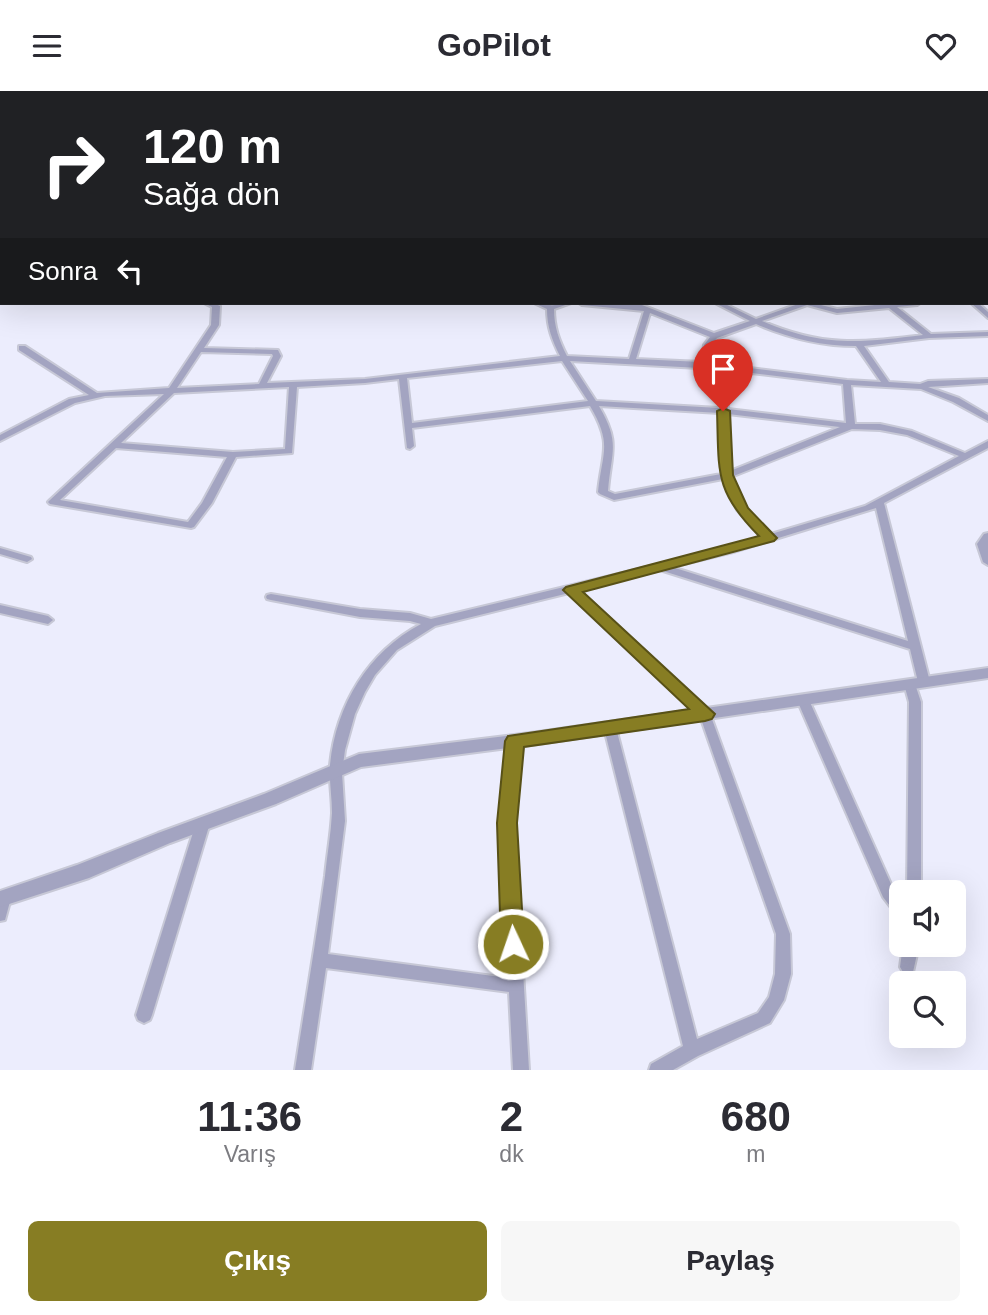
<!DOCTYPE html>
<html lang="tr">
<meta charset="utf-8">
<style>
:root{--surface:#fff;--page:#f7f7f7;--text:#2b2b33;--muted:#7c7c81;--accent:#877d23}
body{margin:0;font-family:Helvetica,sans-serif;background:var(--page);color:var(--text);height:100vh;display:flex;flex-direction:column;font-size:26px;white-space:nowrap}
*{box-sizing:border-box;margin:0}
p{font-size:23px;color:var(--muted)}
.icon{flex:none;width:38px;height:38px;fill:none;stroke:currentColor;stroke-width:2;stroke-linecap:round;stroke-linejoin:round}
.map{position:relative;height:979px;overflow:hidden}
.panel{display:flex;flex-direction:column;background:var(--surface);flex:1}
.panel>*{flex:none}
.hud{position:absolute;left:0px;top:0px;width:989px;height:214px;box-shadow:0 7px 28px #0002;background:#202124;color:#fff;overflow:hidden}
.buttons{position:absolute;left:889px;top:789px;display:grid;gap:14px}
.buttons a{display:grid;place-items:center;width:77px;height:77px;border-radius:10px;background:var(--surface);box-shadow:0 7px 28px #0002;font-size:35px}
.pin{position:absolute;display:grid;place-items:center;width:60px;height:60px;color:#fff;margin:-72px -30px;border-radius:50% 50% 50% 0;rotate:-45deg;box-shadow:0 0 7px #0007}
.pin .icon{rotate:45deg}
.me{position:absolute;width:77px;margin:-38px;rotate:357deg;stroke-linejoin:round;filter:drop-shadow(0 0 5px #0008)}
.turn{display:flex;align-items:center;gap:24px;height:147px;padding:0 28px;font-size:32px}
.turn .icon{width:91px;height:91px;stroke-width:2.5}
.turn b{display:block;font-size:49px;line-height:60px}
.then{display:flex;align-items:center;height:66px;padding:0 28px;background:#0003;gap:14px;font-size:26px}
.eta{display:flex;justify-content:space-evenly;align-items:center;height:119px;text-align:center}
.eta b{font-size:42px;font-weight:600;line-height:49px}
.action{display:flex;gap:14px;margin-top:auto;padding:14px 28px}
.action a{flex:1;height:80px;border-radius:10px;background:var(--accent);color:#fff;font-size:28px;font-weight:600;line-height:80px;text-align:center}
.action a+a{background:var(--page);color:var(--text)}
header{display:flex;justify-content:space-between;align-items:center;height:91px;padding:0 28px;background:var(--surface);font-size:32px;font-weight:600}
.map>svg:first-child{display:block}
</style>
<header><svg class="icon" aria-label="menu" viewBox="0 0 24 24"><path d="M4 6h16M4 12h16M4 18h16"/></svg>GoPilot<svg class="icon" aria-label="heart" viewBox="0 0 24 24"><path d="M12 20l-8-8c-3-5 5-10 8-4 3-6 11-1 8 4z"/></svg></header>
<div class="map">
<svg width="988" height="979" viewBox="0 0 988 979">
<rect width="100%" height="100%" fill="#ecedfd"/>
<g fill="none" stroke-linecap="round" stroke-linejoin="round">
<path stroke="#babdfe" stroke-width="10" d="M577,0L581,2"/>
<path fill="#babdfe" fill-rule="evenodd" d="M0,90H2V96H0Z"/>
<g stroke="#c7c8d6" stroke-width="4">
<path id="minor" d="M246,0L256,2H245Z
M447,0H451L453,2H448Z
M468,0H472L474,2H469Z
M571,0L578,2H573Z
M585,0L592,2H587Z
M703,0H707L708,2H704Z
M777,0L789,2H776Z
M863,0H867L866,2H862Z
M967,0H971L970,2H966Z
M0,8H2V11H0Z
M0,18H2V20H0Z
M987,23H988V25H987Z
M0,27H2V30H0Z
M0,48H2V51H0Z
M987,61H988V65H987Z
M0,69H2V72L0,73Z
M0,76H2V80H0Z
M2,107V111L0,112V108Z
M987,118H988V122H987Z
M0,126H2V130H0Z
M0,138L2,139V143L0,142Z
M987,142H988V146H987Z
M0,149H2V153H0Z
M0,168H2V172H0Z
M987,171H988V176H987Z
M987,193H988V197H987Z
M204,212H213L220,215L219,234L204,257L278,259L281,265L267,292L365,288L560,265C552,249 547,236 547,218L534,212C540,212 544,214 550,214C556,215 564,212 571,212L554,218C554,236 559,249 567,265L629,268L644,220L582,214L579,212L642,214L714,242L750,230L715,212H723L756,228L801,212H813L837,218L884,213V212H920L917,214L897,216L931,243L988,241V245L929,247L864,255L889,291L920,293L928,290L988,288V292L928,296L959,307L988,324V330L953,311L921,298L851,294L855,333H880L912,340L965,362L988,350V357L884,412L930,591L928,594H920L918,591L910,558L660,479L579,499L709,620L790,843L791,883L784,909L770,932L698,965L673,979H649L651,973L683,955L604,637L606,634L610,632L614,634L616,637L697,948L758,922L769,906L775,883L776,843L700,625L569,502L435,535L397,559L375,584L365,601L355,623L345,659L342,682L345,730L328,863L508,887L500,732L509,650L511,647L515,645L519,647L521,650L514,732L529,979H513L509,901L326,877L311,979H295C305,914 316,850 325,785C327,764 331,743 332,722C332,706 329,690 330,674C336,614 368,561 421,533L410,530L360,526L271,509L267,508L266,506L267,504L271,503L360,518L410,522L431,528L726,457L762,446L737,419L723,388L614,409L600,403L598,401C602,361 613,354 590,315L412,337L414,355L410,358L407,357L399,288L365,292L297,296L292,362L236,366L212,412L194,436L191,437L50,413L48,411L50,409L164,303L105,305L75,312L0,350V344L69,308L89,304L19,259V255H25L97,302L169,297L211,234L212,216ZM807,214L837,222L889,217L923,244C859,252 823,256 762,230ZM650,222L710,246L704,254L702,271L636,268ZM756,233C789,247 820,255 856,255L881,291L847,289L709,272L712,254L717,247ZM201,261L272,263L273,265L259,293L177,297ZM562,270L588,310L412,332L407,287ZM570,270L718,278L719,317L596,310ZM726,279L843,293L846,332L728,318ZM289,296L285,358L233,361L121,352L174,302ZM599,315L720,322L721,383L615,403L608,400C611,360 621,353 599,315ZM728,323L840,336L730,380ZM852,338L880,339L907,344L959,365L865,415L771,443L746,418L731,386ZM116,357L227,366L202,412L188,431L60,409ZM876,417L908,550L672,476L733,461Z
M971,212H978L988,221V227Z
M988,442V474L983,471L977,453L984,443Z
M0,457L31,466L32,468L27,471L0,463Z
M0,514L48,525L53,529L48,533L0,522Z
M910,589L914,590L921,611V802H907L909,611L904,593L906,590Z
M803,605L807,606L809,609L895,802L901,808V824L896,823L883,806L797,609L799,606Z
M203,726L208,728L210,732L152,924L150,929L144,932L138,929L136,924L196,732L198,728Z
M4,801L9,803L11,807L5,829L0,830V802Z
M903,854H919L913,881L908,883L903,881L900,876Z"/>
</g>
<g stroke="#c7c8d6" stroke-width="4">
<path id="tertiary" d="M776,0H782L774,2Z
M987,10H988V14H987Z
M0,14H2V18H0Z
M987,100H988V104H987Z
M988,577V587L538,653L361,676L276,713L170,752L89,787L0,816V800L77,774L158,742L264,703L359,663L538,641Z"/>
</g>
<use href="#minor" fill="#a3a4c1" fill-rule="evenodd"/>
<use href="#tertiary" fill="#a3a4c1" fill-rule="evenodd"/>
</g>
<path fill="#877d23" stroke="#585117" stroke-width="2" d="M723,317L730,320L733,384L748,417L774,444L777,447L774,450L583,501L715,623L712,628L705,630L524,656L517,732L524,853L521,860L513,863L504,860L501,853L497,732L505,650L508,645L689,618L563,499L566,496L759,445C714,400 719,381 717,320Z"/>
</svg>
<div class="buttons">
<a><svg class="icon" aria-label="sound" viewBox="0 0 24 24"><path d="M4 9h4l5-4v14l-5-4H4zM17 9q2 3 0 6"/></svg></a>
<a><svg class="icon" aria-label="search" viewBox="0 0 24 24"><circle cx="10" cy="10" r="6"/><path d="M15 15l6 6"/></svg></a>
</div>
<div class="pin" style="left:723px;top:320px;background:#d93025"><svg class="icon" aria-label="arrive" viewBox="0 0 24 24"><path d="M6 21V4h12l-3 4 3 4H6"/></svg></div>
<svg class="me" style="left:513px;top:853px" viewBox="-20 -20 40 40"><circle r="17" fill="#877d23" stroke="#fff" stroke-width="3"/><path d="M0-11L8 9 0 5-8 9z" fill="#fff"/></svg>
<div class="hud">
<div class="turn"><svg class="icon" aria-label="right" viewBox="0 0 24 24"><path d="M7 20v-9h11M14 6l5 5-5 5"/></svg><div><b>120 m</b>Sağa dön</div></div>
<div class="then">Sonra<svg class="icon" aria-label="left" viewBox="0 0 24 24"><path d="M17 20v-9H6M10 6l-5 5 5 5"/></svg></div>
</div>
</div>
<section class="panel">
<div class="eta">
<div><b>11:36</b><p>Varış</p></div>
<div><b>2</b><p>dk</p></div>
<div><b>680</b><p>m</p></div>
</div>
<div class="action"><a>Çıkış</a><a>Paylaş</a></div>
</section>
